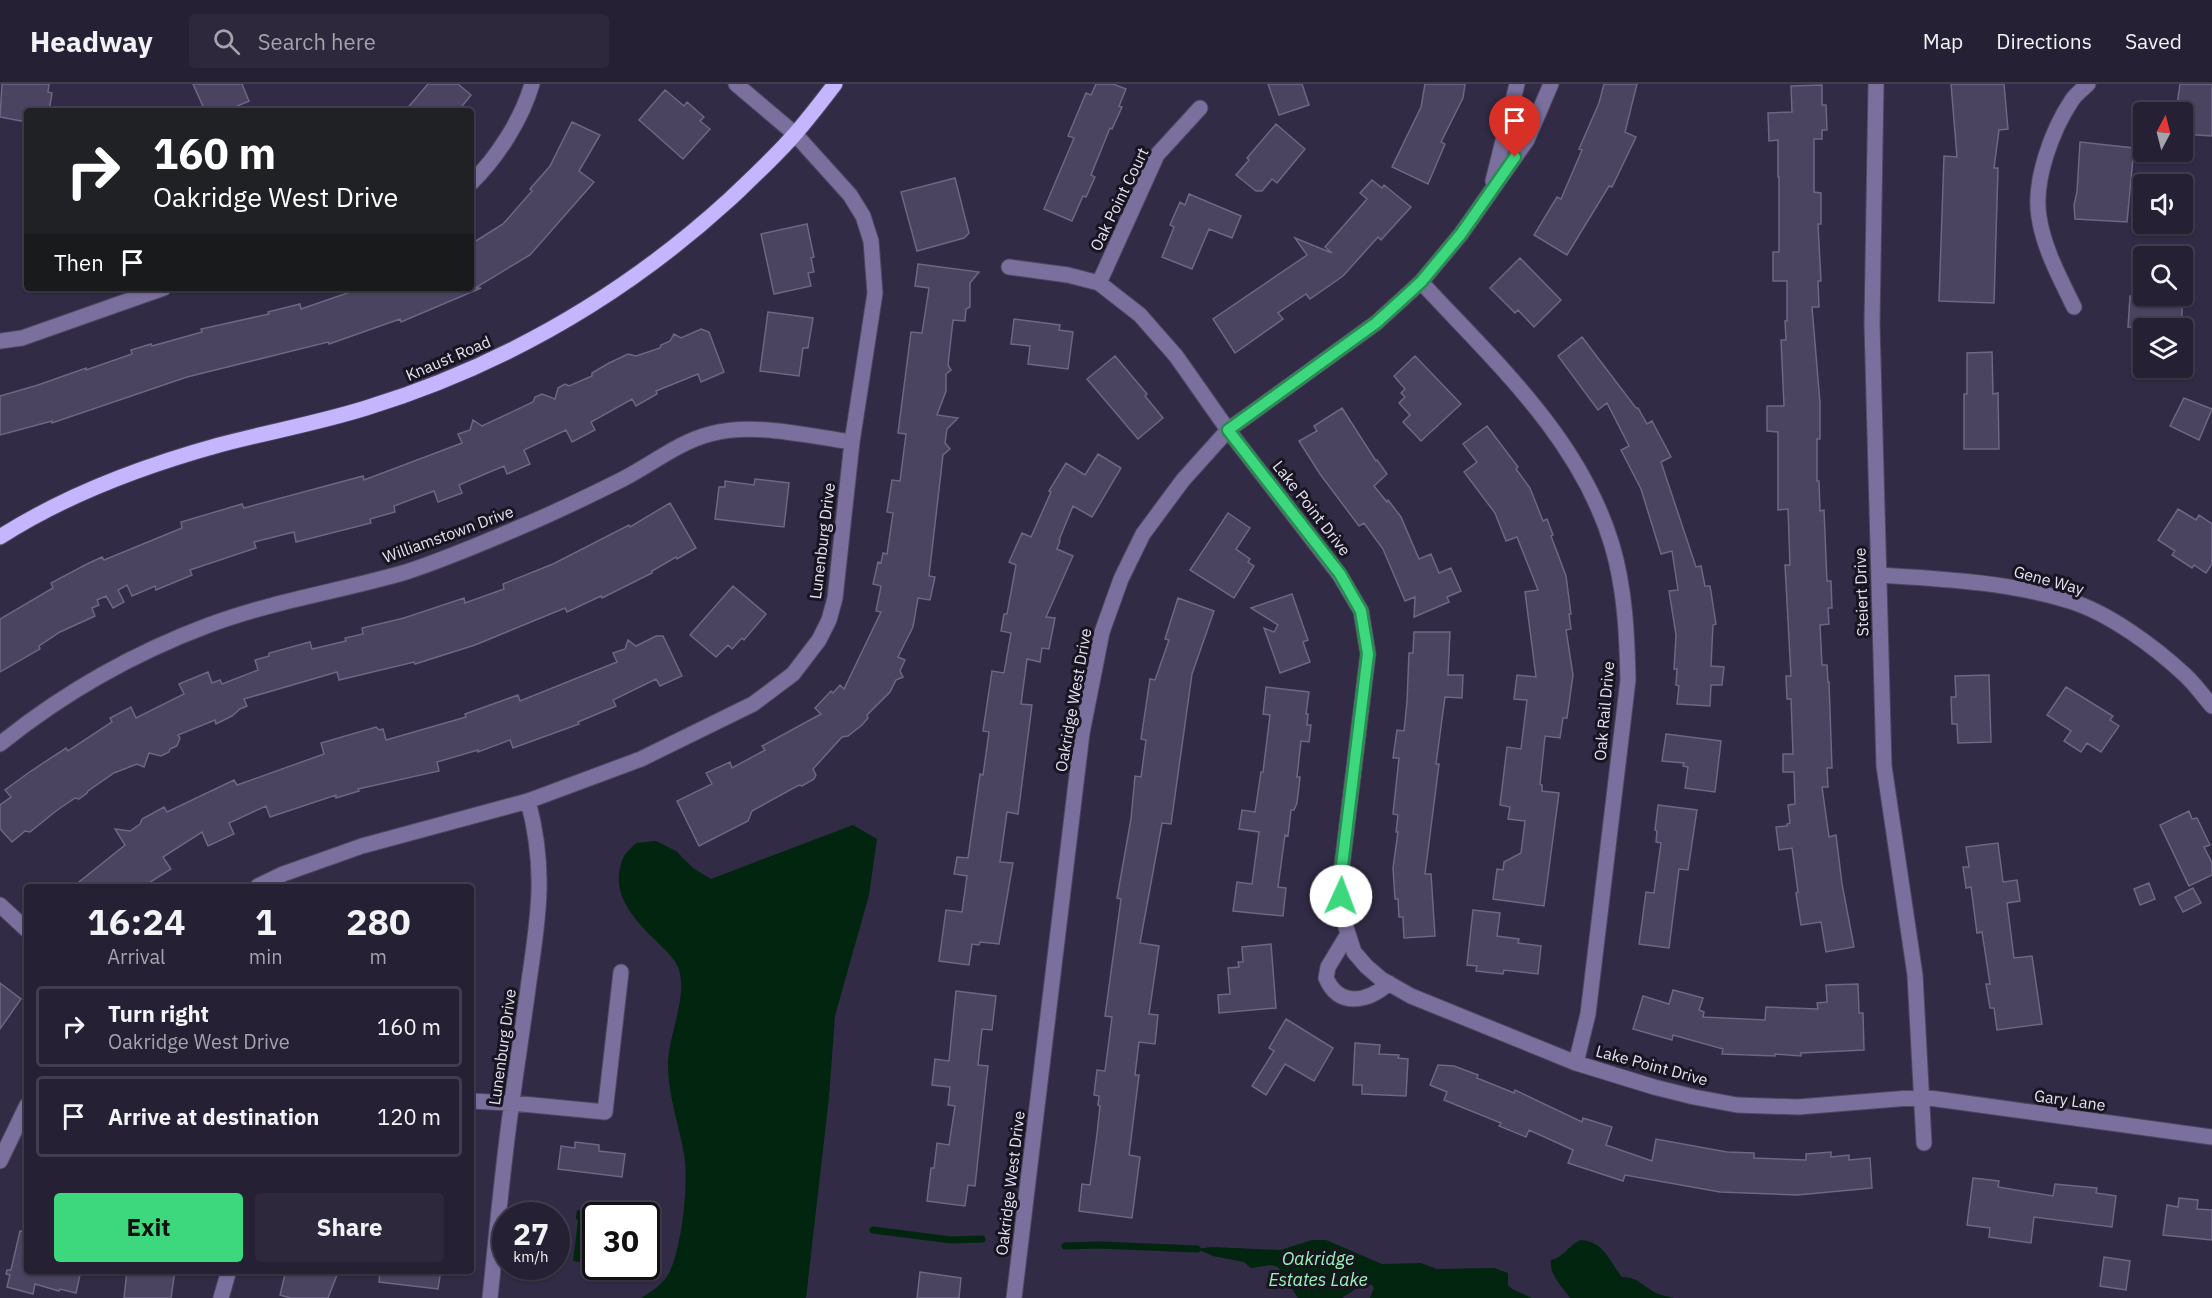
<!DOCTYPE html>
<style>
:root{--surface:#252034;--page:#2d283c;--text:#f1f3f6;--muted:#a3a3ac;--line:#423e4f;--accent:#3dd77d}
body{margin:0;font-family:"IBM Plex Sans",sans-serif;background:var(--page);color:var(--text);height:100vh;display:flex;flex-direction:column;font-size:22px;white-space:nowrap}
*{box-sizing:border-box;margin:0}
p{font-size:20px;color:var(--muted)}
.icon{flex:none;width:33px;height:33px;fill:none;stroke:currentColor;stroke-width:2;stroke-linecap:round;stroke-linejoin:round}
.map{position:relative;flex:1;overflow:hidden}
.details{position:absolute;left:24px;top:800px;width:450px;height:390px;display:flex;flex-direction:column;background:var(--surface);border-radius:6px;box-shadow:0 2px 4px #0004,0 0 0 2px var(--line)}
.details>*{flex:none}
.guide{position:absolute;left:24px;top:24px;width:450px;height:183px;border-radius:6px;box-shadow:0 2px 4px #0004,0 0 0 2px var(--line);background:#202124;color:#fff;overflow:hidden}
.needle{width:39px;rotate:7deg}
.fabs{position:absolute;left:2133px;top:18px;display:grid;gap:12px}
.fabs a{display:grid;place-items:center;width:60px;height:60px;border-radius:6px;background:var(--surface);box-shadow:0 2px 4px #0004,0 0 0 2px var(--line);font-size:30px}
.speed{position:absolute;left:492px;top:1118px;display:flex;gap:12px;font-size:30px;font-weight:700;text-align:center}
.speed>*{display:grid;place-content:center;width:78px;height:78px;border-radius:50%;background:var(--surface);box-shadow:0 2px 4px #0004,0 0 0 2px var(--line);line-height:1}
.speed small{font-size:15px;font-weight:400}
.speed .limit{border:3px solid #111;border-radius:9px;background:#fff;color:#111}
.pin{position:absolute;display:grid;place-items:center;width:51px;height:51px;color:#fff;margin:-62px -26px;border-radius:50% 50% 50% 0;rotate:-45deg;box-shadow:0 0 6px #0007}
.pin .icon{rotate:45deg}
.me{position:absolute;width:66px;margin:-33px;rotate:2deg;stroke-linejoin:round;filter:drop-shadow(0 0 4px #0008)}
.turn{display:flex;align-items:center;gap:21px;height:126px;padding:0 30px;font-size:27px}
.turn .icon{width:78px;height:78px;stroke-width:2.5}
.turn b{display:block;font-size:42px;line-height:51px}
.then{display:flex;align-items:center;height:57px;padding:0 30px;background:#0003;gap:12px;font-size:22px}
.eta{display:flex;justify-content:space-evenly;align-items:center;height:102px;text-align:center}
.eta b{font-size:36px;font-weight:800;line-height:42px}
.action{display:flex;gap:12px;margin-top:auto;padding:12px 30px}
.action a{flex:1;height:69px;border-radius:6px;background:var(--accent);color:#111;font-size:24px;font-weight:800;line-height:69px;text-align:center}
.action a+a{background:var(--page);color:var(--text)}
ul{padding:0;list-style:none}
li{display:flex;align-items:center;gap:18px;height:81px;margin:0 12px 9px;padding:0 18px;border:3px solid var(--line);border-radius:6px}
li div{flex:1}
li b{display:block;font-size:22px}
li em{font-style:normal}
header{display:flex;align-items:center;gap:36px;box-sizing:border-box;height:84px;padding:0 30px;background:var(--surface);border-bottom:2px solid var(--line)}
header strong{font-size:28px}
nav{display:flex;gap:33px;margin-inline-start:auto;font-size:21px}
.search{width:420px;height:54px;background:var(--page);display:flex;align-items:center;gap:15px;box-sizing:border-box;padding:0 21px;border-radius:6px;color:var(--muted);font-size:22px}
.map>svg:first-child{display:block}
</style>
<header>
<strong>Headway</strong>
<div class="search"><svg class="icon" aria-label="search" viewBox="0 0 24 24"><circle cx="10" cy="10" r="6"/><path d="M15 15l6 6"/></svg>Search here</div>
<nav><a>Map</a><a>Directions</a><a>Saved</a></nav>
</header>
<div class="map">
<svg width="2212" height="1214" viewBox="0 0 2212 1214">
<rect width="100%" height="100%" fill="#312b45"/>
<path fill="#022510" d="M853,741L877,755L869,811L835,932L829,1013L806,1214H641C651,1208 662,1201 668,1191C682,1166 689,1098 684,1070C679,1041 668,1011 668,981C668,951 689,911 678,883C673,872 662,863 654,855C633,834 610,809 622,777C624,770 631,764 636,759L656,757L676,767L693,784L711,795Z
M577,1126L611,1131H596L595,1180L573,1177L578,1137L576,1134Z
M1312,1156H1326L1382,1180L1421,1179L1437,1185L1494,1184L1508,1189V1201L1512,1205L1532,1214H1370L1374,1204L1372,1201L1363,1200L1342,1214H1298L1278,1183L1270,1181L1251,1184L1244,1178L1213,1172L1197,1165L1212,1163L1280,1166Z
M1581,1156C1605,1158 1609,1177 1622,1193C1640,1194 1640,1200 1654,1208C1659,1211 1667,1212 1674,1214H1570C1562,1202 1549,1191 1551,1176C1565,1173 1569,1160 1581,1156Z"/>
<g fill="none" stroke-linecap="round" stroke-linejoin="round">
<path stroke="#022510" stroke-width="7" d="M873,1146L951,1156L982,1155
M1065,1162L1099,1161L1197,1165"/>
</g>
<path fill="#4b4460" stroke="#6d6684" stroke-width="1.5" d="M2,0H49L48,8L52,9L49,27H27V38L0,33Z
M193,0H242L249,17L226,27H205Z
M428,0H458L471,11L458,27H405Z
M1096,0H1113L1126,5L1119,22L1122,23L1112,45L1110,44L1091,91L1095,93L1086,113L1083,112L1072,137L1044,125L1074,54L1068,52L1086,9L1091,11Z
M1268,0H1302L1309,21L1279,31Z
M1425,0H1465L1463,14L1441,58L1445,60L1428,100L1392,83L1421,23Z
M1604,0H1637L1625,48L1636,53L1612,103L1609,102L1567,171L1534,151L1557,113L1561,115L1582,66L1579,65L1599,19Z
M1951,0H2004L2008,45L1999,46L1994,84H1998L1994,219L1939,217L1944,72L1957,73Z
M2180,0H2212V52L2182,50V28H2176Z
M1822,1V21H1826L1827,46H1822V55H1814V108L1821,109V140H1818L1821,197H1818L1819,223H1812L1820,319V355H1817V397H1819L1820,427L1824,426L1827,497H1831L1832,524H1828L1829,540L1820,541L1822,581H1827L1828,598H1829L1832,684H1827L1828,703H1822L1829,753L1836,751L1842,800L1854,863L1826,868L1821,838L1801,841L1796,809L1798,808L1792,764L1779,766L1776,743L1787,742V740L1790,739L1788,721L1795,720L1794,688H1783V670H1793L1791,615H1787L1786,592H1791L1785,481H1790L1788,425L1778,426V348L1767,347V322H1784L1781,256H1786L1785,237H1787V197H1773V168H1779V93H1778V56L1769,57L1768,29L1792,28L1791,2Z
M665,6L684,22L687,18L704,33L700,37L710,45L683,75L639,36Z
M572,38L600,51L579,87L594,98L530,171L475,204H481L401,238L400,235L329,260L328,258L187,293L52,339V337L0,351V312L38,301L86,284V286L132,270L131,266L151,260L152,262L202,248L201,245L269,230L268,228L300,220L301,225L362,204H471V160L503,140L532,107L530,105L550,82Z
M1276,40L1305,65L1277,99L1272,95L1262,107H1256L1236,91L1249,76L1247,74Z
M2080,58L2134,64L2127,138L2075,135L2074,121L2077,108Z
M955,94L969,149L964,154L917,167L901,108Z
M1372,96L1382,104L1384,101L1411,123L1381,156L1378,153L1343,192L1310,215L1306,210L1278,229L1283,235L1235,269L1213,235L1307,171L1295,154L1332,169L1325,163L1367,115L1360,109Z
M1189,110L1241,132L1232,154L1209,145L1192,185L1162,173L1174,143L1170,141L1180,118L1185,121Z
M807,140L814,173L811,174L814,188L808,189L811,202L774,210L761,150Z
M1520,174L1561,216L1534,243L1518,226L1515,229L1490,204Z
M918,180L979,188L970,199V223L966,225L965,237L953,236L948,281L951,286L946,290V307L937,331L958,334L947,345L945,359L950,365L943,371L929,492L935,493L930,516L918,514L913,543L898,573L905,576L900,587L903,593L896,596L890,608L867,631L868,634L862,641L848,652L842,653L813,685L816,691L814,695L802,702L799,701L752,727L748,737L699,762L677,717L712,700L706,689L730,678L732,684L765,666L762,662L821,630L815,624L831,607L833,609L840,601L844,605L881,528L876,527L881,502L873,500L878,478L881,479L883,469L887,470L893,429L887,428L892,396L900,397L906,350L898,349L911,248L922,249L929,204L915,202Z
M2130,212H2183L2181,244L2128,243Z
M768,228L813,234L808,264H803L799,292L760,287Z
M1014,235L1060,241L1059,246L1073,248L1068,285L1028,280L1030,262L1011,260Z
M701,245L709,248L724,288L701,298L698,290L656,307L657,310L636,322L632,315L591,338L595,346L572,358L566,346L524,366L530,380L507,390L504,382L459,401L462,409L438,418L434,407L394,422L395,428L370,435L371,439L296,458L294,448L254,458L256,464L190,486L192,491L156,506L155,502L132,512L127,501L118,506L124,518L113,524L106,512L97,516L99,521L92,524L95,532L60,548L39,562L40,565L0,588V535L53,504L51,499L87,480L102,473L104,476L182,444L181,438L242,420L244,424L363,392L364,396L462,359L458,350L470,346L473,336L482,342L533,318L535,313L542,310L555,315L558,304L565,300L569,302L592,292V289L609,279L628,270L636,272L660,264L661,261L670,257L674,250L681,254Z
M1582,253L1636,324H1638L1647,340L1652,337L1671,373L1661,378L1696,483L1701,482L1705,502H1710L1716,540L1713,541L1711,582L1724,583L1722,601H1711L1710,622L1677,620L1679,602L1676,601L1677,585H1674L1676,551L1669,507L1678,506L1672,467L1661,470L1641,405L1621,366L1629,362L1607,319L1598,326L1558,272Z
M1992,268L1993,310L1998,309L1999,365H1964V310H1967V269Z
M1115,272L1147,310L1145,312L1163,334L1138,355L1087,295Z
M1415,272L1461,320L1421,357L1403,338L1410,331L1399,319L1405,313L1401,309L1405,305L1394,292Z
M2184,314L2212,325L2199,356L2170,342Z
M1342,324L1376,377L1377,376L1387,390L1374,402L1387,418L1388,416L1401,433L1419,475L1431,470L1439,489L1451,484L1461,507L1447,513L1449,518L1414,533L1415,513L1405,517L1383,465L1364,439L1359,442L1320,390L1299,357L1317,347L1314,342Z
M1487,342L1518,383L1516,385L1530,404L1543,437L1547,435L1553,451L1551,452L1566,492L1571,530H1569L1571,545L1566,546L1573,591L1567,634H1563L1560,654L1545,652L1540,700L1542,701V707L1559,709L1544,822L1493,815L1497,785L1503,786L1504,778L1521,769L1525,737L1508,735L1510,723L1500,721L1507,663L1521,665L1527,616L1514,615L1517,591L1536,593L1525,508L1538,506L1517,453L1506,457L1495,429L1464,388L1477,378L1463,360Z
M1098,370L1121,384L1092,433L1073,422L1059,456L1060,457L1057,465L1073,472L1046,533L1055,534L1049,565L1042,564L1040,578L1027,575L1021,620L1032,621L1018,730L1007,728L1000,778L1013,779L999,860L980,858L979,861L972,860L969,881L939,877L946,826L962,828L967,792L954,790L957,773L968,774L980,690L983,691L989,648L983,647L992,587L1004,589L1011,549L1001,547L1004,530H1007L1016,481L1009,478L1022,449L1031,453L1051,408L1049,407L1066,379L1085,391Z
M755,395L789,399L784,443L715,435L719,403H725V397L754,401Z
M670,419L696,464L677,475L676,473L652,487V489L602,514L601,512L567,528L565,524L475,561L415,580L414,578L339,596L337,588L244,615L247,622L240,625L232,632L216,640L215,636L178,651L180,654L177,662L170,665L169,668L161,672L149,669L144,683L137,680L114,689L88,707L87,709L79,715L75,714L56,727L30,748L25,747L12,758L0,745V721L11,713L5,706L31,687L66,664L68,667L112,638L110,634L131,623L136,634L184,610L179,600L208,588L212,599L220,596L222,600L258,586L255,576L269,572V569L310,558L312,565L346,557L345,554L363,550L362,544L404,534L464,514L465,519L504,505L503,500L553,480L629,441L630,443Z
M2178,425L2196,436L2199,431L2212,440V480L2206,489L2194,481L2192,484L2172,471L2175,467L2158,456Z
M1228,429L1250,444L1236,465L1250,475L1248,478L1254,482L1234,514L1190,486Z
M733,502L766,530L744,556L742,554L732,565L728,561L716,573L690,551Z
M1292,510L1308,556L1303,558L1310,578L1280,589L1264,544L1274,548L1278,541L1251,524Z
M1178,514L1214,527L1192,590L1171,740L1162,739L1140,859L1159,862L1149,930L1158,931L1155,960L1139,958L1135,991H1139L1129,1071L1140,1073L1132,1134L1079,1127L1082,1100L1090,1101L1097,1050L1100,1022L1098,1021L1099,1012L1094,1011L1097,986L1105,987L1112,933L1105,932L1121,815L1117,814L1131,735L1135,692L1141,693L1146,656L1141,655L1150,595L1155,596L1169,556L1165,555Z
M1414,548H1450L1448,591H1463L1462,614L1445,613L1436,680H1439L1425,790H1431L1435,852L1404,854L1403,833H1399L1398,815H1395L1393,784L1398,748H1396L1398,731L1393,730L1399,674H1393L1397,646L1404,647L1407,618L1409,569H1413Z
M656,552H663L682,592L660,602L656,595L613,616L616,622L578,638L579,640L513,664L510,656L478,668V666L437,678L439,687L358,705L359,707L336,714V711L270,733L266,722L229,739L234,750L208,762L202,748L163,773L171,785L144,802H74L125,761L115,745L130,747L140,740L142,735L164,723L167,728L234,696L237,701L324,670L321,659L376,643L379,646L383,645L386,656L466,633L465,630L518,611L520,617L617,578L613,569L625,565L628,556L636,562Z
M1989,591L1991,658L1958,659L1957,640H1952L1951,613H1956L1955,592Z
M1266,603L1309,608L1306,630H1308L1307,641H1311L1309,658L1301,657L1297,693H1300L1297,719L1294,726H1291L1288,752L1285,751L1278,803L1286,804L1283,832L1233,827L1237,798L1252,800L1259,748L1239,745L1242,726L1255,728L1261,688H1263L1270,631L1263,630Z
M2066,603L2113,632L2110,636L2119,642L2101,668L2087,659L2081,668L2064,657L2071,647L2047,631Z
M1666,650L1721,657L1715,708L1685,704L1688,683L1683,682L1684,679L1662,677Z
M1658,721L1697,726L1688,786L1679,785L1669,864L1639,860L1646,808L1654,809L1661,759L1656,758L1657,747L1655,746Z
M2189,727L2192,735L2197,734L2210,761L2204,763L2212,779V791L2189,802L2160,741Z
M1998,759L2003,798L2017,796L2020,817L2007,819L2014,874L2032,872L2042,940L1997,946L1994,924H1990L1986,900H1990L1982,848L1977,849L1971,803L1966,804L1963,783H1969L1966,763Z
M2149,799L2155,815L2140,821L2134,805Z
M2193,804L2201,819L2183,828L2175,813Z
M1473,826L1500,829L1497,852L1519,855L1518,859L1541,862L1538,890L1504,886L1503,890L1476,887L1477,882L1467,881Z
M1271,860L1276,924L1219,929L1218,911L1230,910L1228,884L1239,883L1238,878H1243L1242,863Z
M0,899L21,915L0,945Z
M1858,900L1859,929H1863L1864,966L1801,969V972L1775,970V972L1722,970L1723,965L1673,951L1672,956L1633,945L1643,912L1669,920L1673,906L1703,914L1699,926L1704,928L1703,933L1765,936L1766,923L1818,925L1817,919L1827,918L1826,901Z
M956,907L996,912L992,946L982,945L978,981L988,982L975,1102L968,1101L965,1122L927,1117L931,1084H934L937,1059L949,1061L955,1022L948,1021L950,1003L932,1001L935,975L949,977Z
M1286,935L1333,964L1314,997L1285,980L1266,1011L1252,1002L1274,967L1269,964Z
M1355,959L1380,961L1379,970L1399,971L1398,974L1408,975L1406,1012L1362,1010V1001H1353Z
M1438,981L1454,982L1478,991L1477,994L1514,1009L1515,1006L1582,1038L1583,1034L1612,1043L1606,1061L1652,1077L1656,1055L1727,1068L1754,1069V1074L1806,1076V1070L1831,1068V1073L1849,1071V1076L1870,1074L1872,1104L1797,1111L1720,1108L1625,1091L1623,1097L1568,1079L1573,1066L1529,1046L1526,1053L1499,1042L1501,1039L1444,1016L1447,1008L1430,1001Z
M575,1058L599,1061V1067L625,1070L622,1093L558,1085L561,1062L575,1064Z
M1973,1094L1999,1097L1998,1103L2053,1112L2055,1100L2097,1104L2096,1109L2116,1112L2112,1143L2034,1133L2031,1159L1989,1153L1990,1144L1967,1141Z
M2179,1114L2198,1116L2197,1125L2212,1126V1156L2163,1151L2167,1121L2178,1123Z
M20,1147L27,1148V1186H81L76,1209L60,1205L59,1207L35,1200L33,1210L7,1203L10,1191L6,1190L7,1186H11Z
M2104,1173L2130,1177L2126,1206L2100,1202Z
M127,1186H175L171,1214H124Z
M286,1186H339L328,1214H290L280,1211Z
M380,1186H441L438,1205L379,1198Z
M920,1188L961,1194L959,1214H917Z"/>
<g fill="none" stroke-linecap="round" stroke-linejoin="round">
<g stroke="#4e4861" stroke-width="17">
<path id="minor" d="M1876,0L1872,240L1884,682L1915,891L1924,1059
M1493,97L1517,0
M471,99C497,74 522,35 532,0
M1009,183L1068,191L1099,199L1140,231L1176,272L1228,346L1339,490L1361,527L1368,570L1341,790L1343,834L1354,868L1366,882L1381,895L1411,912L1576,979L1654,1003L1694,1013L1737,1021L1798,1023L1922,1013L2212,1053
M1421,198C1494,277 1580,354 1612,461C1625,505 1627,550 1628,596L1588,930L1576,979
M1099,199L1157,71L1200,24
M2074,223C2060,194 2044,165 2039,133C2033,97 2052,46 2072,16C2076,10 2083,5 2088,0
M0,257L22,254L164,204
M1879,491C1943,495 2008,498 2070,517C2109,529 2155,563 2185,591C2195,600 2203,612 2212,622
M0,660C62,610 134,569 209,541C273,517 341,507 406,488C443,476 483,459 518,444C554,429 589,412 623,395C652,380 679,358 710,350C755,338 806,352 852,358
M258,802L283,790L362,762L528,717L641,675L753,620L793,590L819,556L829,536L835,514L852,358L875,209L871,157L863,132L850,111L795,50L736,0
M0,821L27,846
M1348,850L1328,883L1326,894C1339,924 1368,918 1389,899
M471,1017L512,1019L605,1028L621,888
M0,1077L27,1021
M221,1214L229,1186
M490,1214C497,1146 503,1078 513,1010C518,973 524,935 529,897C539,831 546,783 528,717
M1014,1214L1082,649L1102,548L1121,495L1143,450L1183,396L1228,346L1376,239L1421,198L1461,150L1527,56L1551,0"/>
</g>
<g stroke="#4e4861" stroke-width="17">
<path id="major" d="M0,453C67,410 143,382 219,361C268,348 318,339 366,324C502,282 625,211 730,115C752,94 775,73 795,50C809,34 822,17 835,0"/>
</g>
<use href="#minor" stroke="#7b709d" stroke-width="15"/>
<use href="#major" stroke="#c5b4fe" stroke-width="15"/>
</g>
<g fill="none" stroke-linecap="round" stroke-linejoin="round">
<g stroke="#288c51" stroke-width="15">
<path id="route" d="M1341,812V790L1368,570L1361,527L1340,490L1228,346L1376,239L1421,198L1461,150L1515,73"/>
</g>
<use href="#route" stroke="#3dd77d" stroke-width="10"/>
</g>
<g text-anchor="middle" stroke-width="6" stroke-linejoin="round" paint-order="stroke">
<g font-size="16" fill="#e5e1f3" stroke="#181521">
<text transform="translate(1119 115) rotate(-64)" y="6">Oak Point Court</text>
<text transform="translate(448 274) rotate(-23)" y="6">Knaust Road</text>
<text transform="translate(1312 424) rotate(52)" y="6">Lake Point Drive</text>
<text transform="translate(448 450) rotate(-20)" y="6">Williamstown Drive</text>
<text transform="translate(822 457) rotate(-83)" y="6">Lunenburg Drive</text>
<text transform="translate(2049 496) rotate(15)" y="6">Gene Way</text>
<text transform="translate(1861 508) rotate(-92)" y="6">Steiert Drive</text>
<text transform="translate(1073 616) rotate(-80)" y="6">Oakridge West Drive</text>
<text transform="translate(1604 627) rotate(-85)" y="6">Oak Rail Drive</text>
<text transform="translate(502 963) rotate(-82)" y="6">Lunenburg Drive</text>
<text transform="translate(1652 981) rotate(15)" y="6">Lake Point Drive</text>
<text transform="translate(2070 1016) rotate(8)" y="6">Gary Lane</text>
<text transform="translate(1010 1099) rotate(-83)" y="6">Oakridge West Drive</text>
</g>
<g font-size="18" font-style="italic" fill="#9af6b6" stroke="#181521">
<text x="1318" y="1181">Oakridge<tspan x="1318" dy="21">Estates Lake</tspan></text>
</g>
</g>
</svg>
<div class="fabs">
<a><svg class="needle" viewBox="-14 -14 28 28"><path d="M0-13l5 13h-10z" fill="#e53935"/><path d="M0 13l5-13h-10z" fill="#a3a3ac"/></svg></a>
<a><svg class="icon" aria-label="sound" viewBox="0 0 24 24"><path d="M4 9h4l5-4v14l-5-4H4zM17 9q2 3 0 6"/></svg></a>
<a><svg class="icon" aria-label="search" viewBox="0 0 24 24"><circle cx="10" cy="10" r="6"/><path d="M15 15l6 6"/></svg></a>
<a><svg class="icon" aria-label="layers" viewBox="0 0 24 24"><path d="M12 4l9 5-9 5-9-5zM3 14l9 5 9-5"/></svg></a>
</div>
<div class="speed"><div>27<small>km/h</small></div><div class="limit">30</div></div>
<div class="pin" style="left:1515px;top:73px;background:#d93025"><svg class="icon" aria-label="arrive" viewBox="0 0 24 24"><path d="M6 21V4h12l-3 4 3 4H6"/></svg></div>
<svg class="me" style="left:1341px;top:812px" viewBox="-20 -20 40 40"><circle r="19" fill="#fff"/><path d="M0-13L10 11 0 6-10 11z" fill="#3dd77d"/></svg>
<div class="guide">
<div class="turn"><svg class="icon" aria-label="right" viewBox="0 0 24 24"><path d="M7 20v-9h11M14 6l5 5-5 5"/></svg><div><b>160 m</b>Oakridge West Drive</div></div>
<div class="then">Then<svg class="icon" aria-label="arrive" viewBox="0 0 24 24"><path d="M6 21V4h12l-3 4 3 4H6"/></svg></div>
</div>
<section class="details">
<div class="eta">
<div><b>16:24</b><p>Arrival</p></div>
<div><b>1</b><p>min</p></div>
<div><b>280</b><p>m</p></div>
</div>
<ul>
<li><svg class="icon" aria-label="right" viewBox="0 0 24 24"><path d="M7 20v-9h11M14 6l5 5-5 5"/></svg><div><b>Turn right</b><p>Oakridge West Drive</p></div><em>160 m</em></li>
<li><svg class="icon" aria-label="arrive" viewBox="0 0 24 24"><path d="M6 21V4h12l-3 4 3 4H6"/></svg><div><b>Arrive at destination</b></div><em>120 m</em></li>
</ul>
<div class="action"><a>Exit</a><a>Share</a></div>
</section>
</div>
